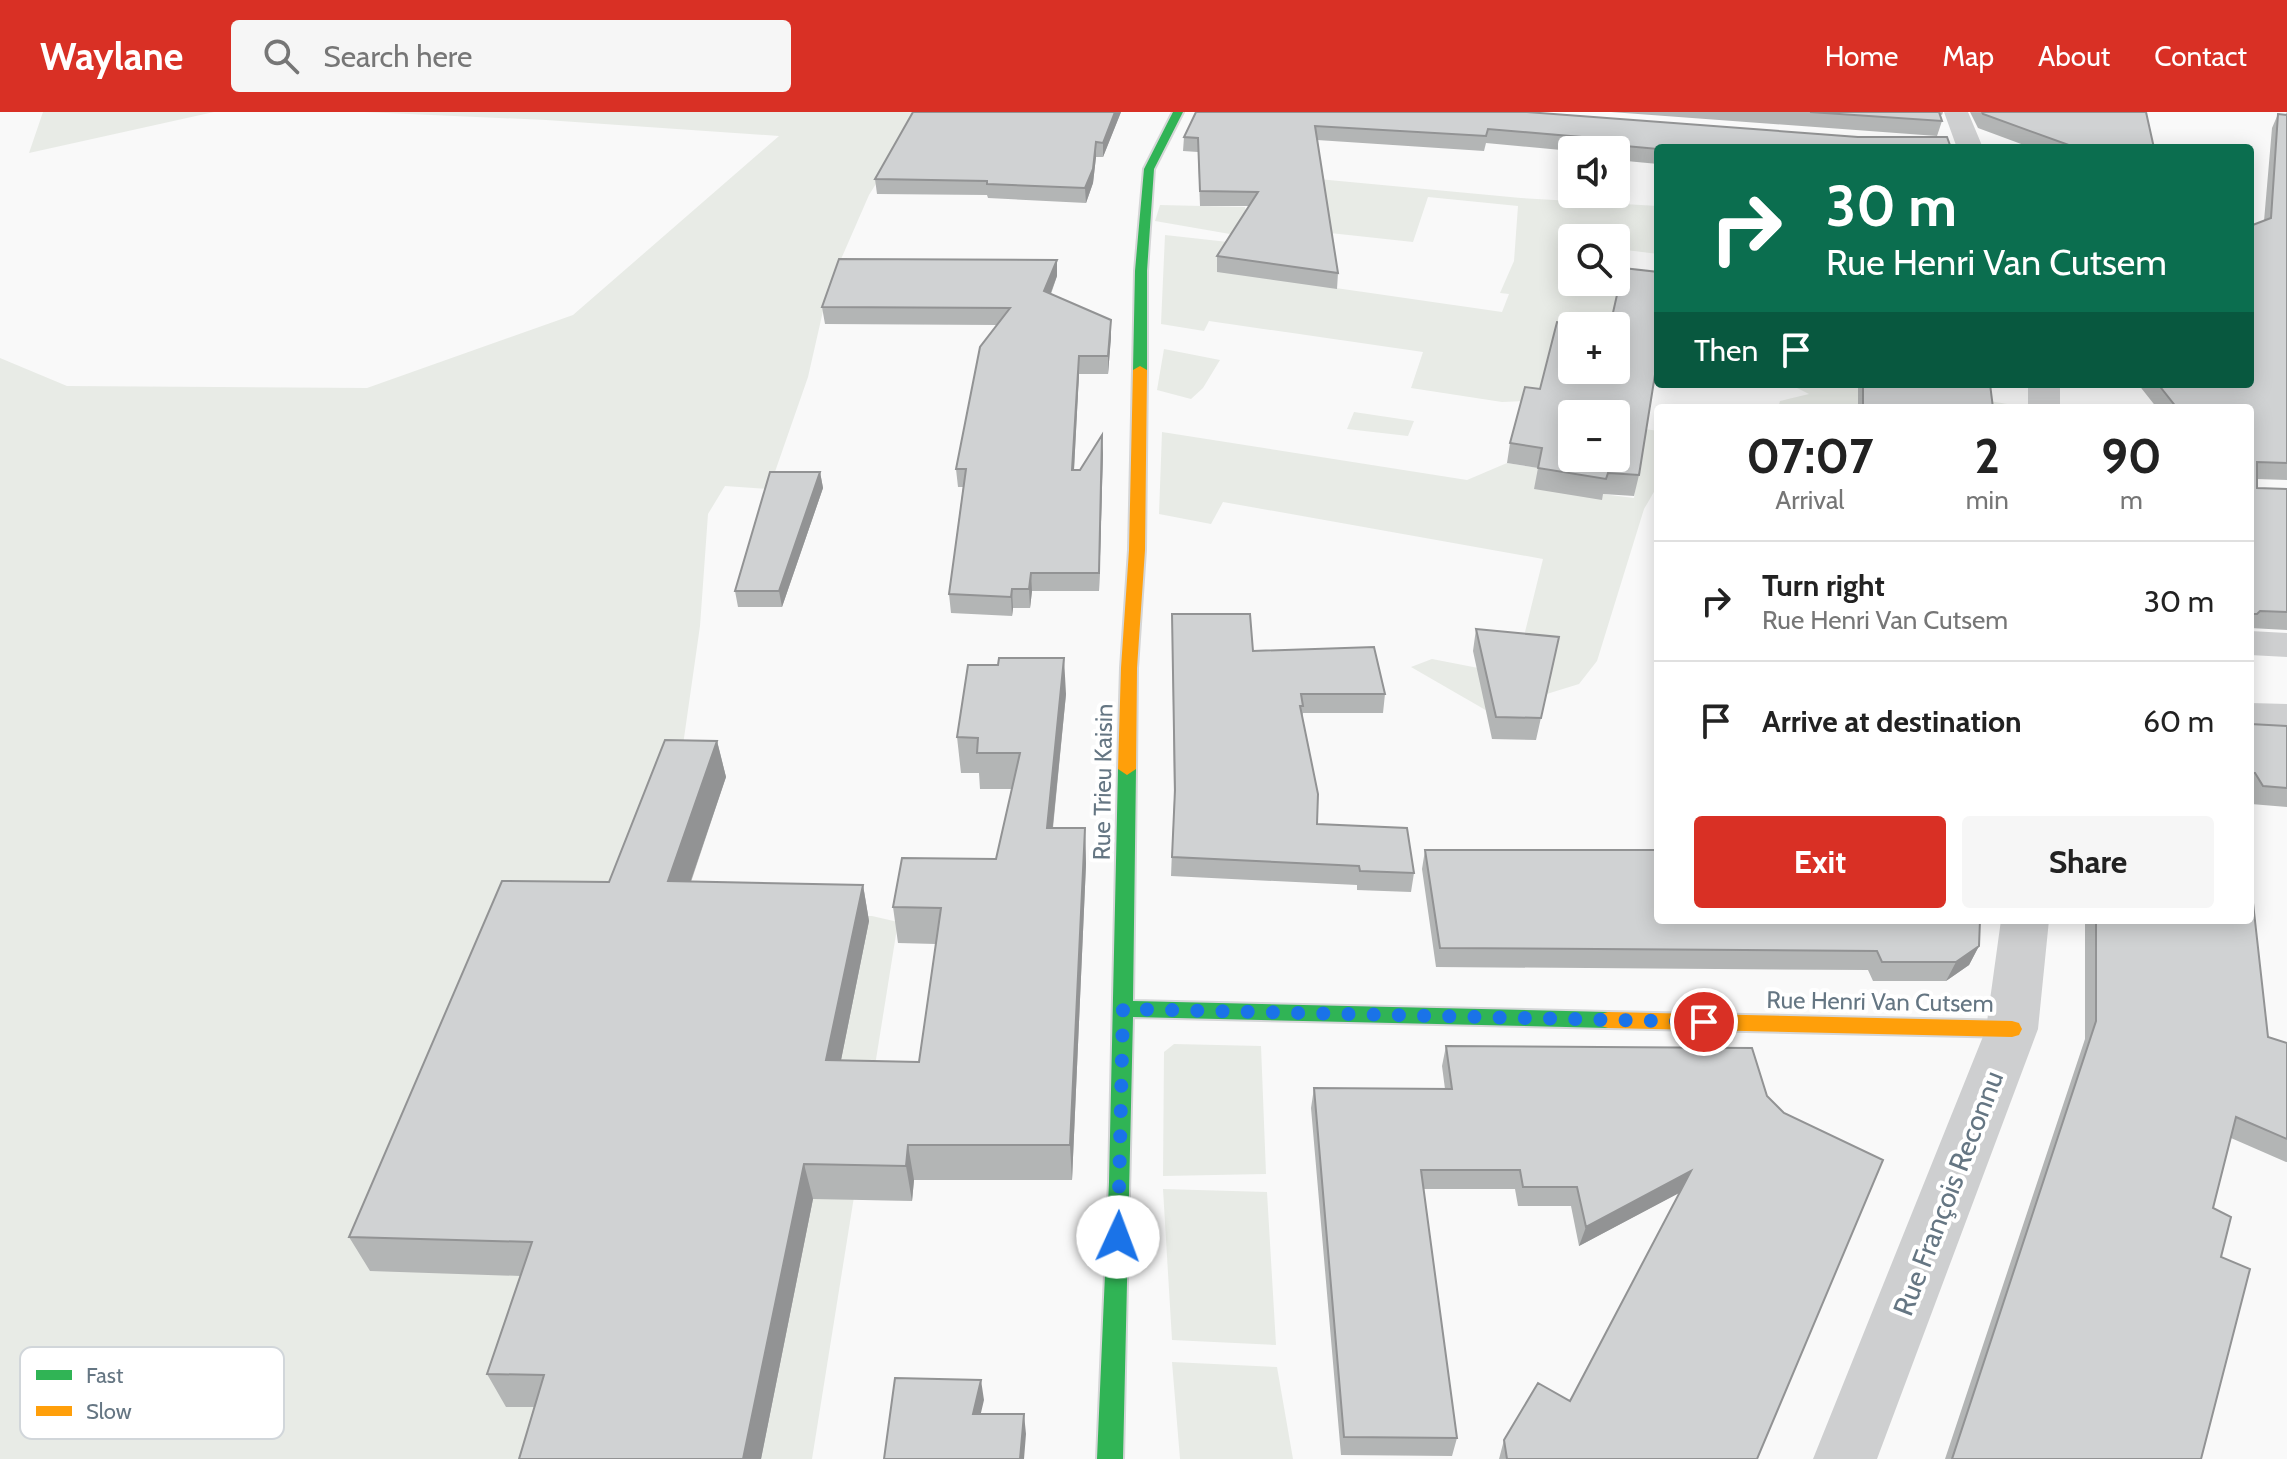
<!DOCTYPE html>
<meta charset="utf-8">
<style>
:root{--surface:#fff;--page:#f6f6f6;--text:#222;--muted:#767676;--line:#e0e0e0;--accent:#d93025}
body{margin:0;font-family:Cabin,sans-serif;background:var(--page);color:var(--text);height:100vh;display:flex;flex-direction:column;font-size:30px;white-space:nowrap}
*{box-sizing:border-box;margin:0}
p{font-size:26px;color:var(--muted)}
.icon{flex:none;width:44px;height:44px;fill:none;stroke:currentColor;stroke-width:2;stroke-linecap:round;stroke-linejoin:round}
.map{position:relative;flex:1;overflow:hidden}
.drawer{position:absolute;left:1654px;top:292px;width:600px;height:520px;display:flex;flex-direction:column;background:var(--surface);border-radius:8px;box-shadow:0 4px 20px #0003}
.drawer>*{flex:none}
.guide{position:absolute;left:1654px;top:32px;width:600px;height:244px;border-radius:8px;box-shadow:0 4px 20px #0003;background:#0b6e4f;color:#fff;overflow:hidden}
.fabs{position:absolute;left:1558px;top:24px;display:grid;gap:16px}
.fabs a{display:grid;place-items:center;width:72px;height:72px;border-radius:8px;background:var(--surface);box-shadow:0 4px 20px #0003;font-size:40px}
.pin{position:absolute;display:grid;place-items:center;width:68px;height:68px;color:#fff;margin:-34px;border:4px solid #fff;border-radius:50%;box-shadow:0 2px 8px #0007}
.me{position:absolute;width:88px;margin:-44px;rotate:2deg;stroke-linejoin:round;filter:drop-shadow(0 0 6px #0008)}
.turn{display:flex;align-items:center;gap:28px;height:168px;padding:0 40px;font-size:36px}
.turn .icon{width:104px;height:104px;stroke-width:2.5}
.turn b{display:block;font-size:56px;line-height:68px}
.then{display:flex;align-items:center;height:76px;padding:0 40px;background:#0003;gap:16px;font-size:30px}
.eta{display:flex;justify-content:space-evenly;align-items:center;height:136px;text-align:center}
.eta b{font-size:48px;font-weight:800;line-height:56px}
.cta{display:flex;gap:16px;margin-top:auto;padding:16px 40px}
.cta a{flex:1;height:92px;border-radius:8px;background:var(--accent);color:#fff;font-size:32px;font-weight:800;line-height:92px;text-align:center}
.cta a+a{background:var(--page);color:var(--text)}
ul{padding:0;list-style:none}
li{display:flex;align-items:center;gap:24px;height:120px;padding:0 40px;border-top:2px solid var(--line)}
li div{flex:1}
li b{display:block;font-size:30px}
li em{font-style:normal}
header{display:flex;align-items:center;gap:48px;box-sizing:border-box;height:112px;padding:0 40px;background:var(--accent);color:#fff}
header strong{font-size:38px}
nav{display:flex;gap:44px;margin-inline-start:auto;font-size:28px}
.search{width:560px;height:72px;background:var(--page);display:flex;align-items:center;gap:20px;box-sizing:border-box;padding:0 28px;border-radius:8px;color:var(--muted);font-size:30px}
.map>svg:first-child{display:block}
</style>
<header>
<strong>Waylane</strong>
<div class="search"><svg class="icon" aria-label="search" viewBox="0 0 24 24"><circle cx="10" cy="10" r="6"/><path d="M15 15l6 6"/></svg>Search here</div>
<nav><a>Home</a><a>Map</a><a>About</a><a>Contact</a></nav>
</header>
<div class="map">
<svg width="2287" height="1347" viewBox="0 0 2287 1347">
<rect width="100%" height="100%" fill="#f9f9f9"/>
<path fill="#e8ebe6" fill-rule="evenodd" d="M43,0H214L29,41Z
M364,0H921L869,83L828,177L808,265L769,377L725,374L708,402L700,514L683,633L651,804H872L898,810L812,1347H0V246L67,274L367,276L573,203L779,24L546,8Z
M1318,67L1521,86L1658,94V142L1626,138L1625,159L1621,163L1636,165L1616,214H1572L1541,274L1528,289L1502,290L1411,276L1423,240L1209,209L1204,219L1161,212L1165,123L1237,131L1217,159L1502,200L1509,182L1500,181L1514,149L1518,94L1428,85L1413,130L1330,121ZM1572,126H1616V170H1572Z
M1160,93L1245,95L1253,126L1155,109Z
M1164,237L1220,248L1203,276L1191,287L1157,278Z
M1789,272C1864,272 1939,280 2013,293L2014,296H1778L1780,289L1809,282Z
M1354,300L1414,309L1408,324L1347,317Z
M1645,317L1658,319V373L1644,397L1597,549L1579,572L1489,600L1411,555L1432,547L1550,570L1554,526L1525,520L1543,447L1223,390L1211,412L1159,402L1162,320L1467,368L1507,351L1539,356L1602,382L1634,386Z
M1174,932L1261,934L1266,1062L1163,1064L1164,940Z
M1163,1077L1267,1080L1276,1233L1172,1228Z
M1172,1250L1277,1255L1293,1347H1180Z"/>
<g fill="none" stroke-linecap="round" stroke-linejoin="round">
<g stroke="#d5d6d7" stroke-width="4">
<path id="fast" d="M1173,0H1183L1154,57L1147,159V258L1140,262L1133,258L1135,159L1144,57Z
M1127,651L1136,657L1133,889L1608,900L1615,902L1618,908L1615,914L1608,916L1133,905L1123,1347H1097L1109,1070L1118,657Z"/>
</g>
<g stroke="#d5d6d7" stroke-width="4">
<path id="slow" d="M1140,254L1147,258L1145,438L1137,556L1136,657L1127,663L1118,657L1121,556L1129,438L1133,258Z
M1608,900L2012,909L2019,911L2022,917L2019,923L2012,925L1608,916L1601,914L1598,908L1601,902Z"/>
</g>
<path fill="#cecfd0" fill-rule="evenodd" d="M1944,0H1968L1983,36H1957Z
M2028,272H2060V296H2028Z
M2250,519L2287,521V545L2250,543Z
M2250,591L2287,592V620L2250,619Z
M2001,808H2049L2038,917L1877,1347H1813L1986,917Z"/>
<use href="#fast" fill="#30b455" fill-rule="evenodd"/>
<use href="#slow" fill="#ff9f0a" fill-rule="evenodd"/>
</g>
<path fill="#b3b5b5" d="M1121,0L1103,45H1096L1093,71L1086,91L988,86L987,83L877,82L875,67Z
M1196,0H1527L1658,36V52L1616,48V38L1572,39L1486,31L1484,39L1317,28L1338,161L1337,177L1217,160V144L1249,94H1200L1198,40L1183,39L1184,25Z
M1611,0H1943L1942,3L1939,2L1942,9L1937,24Z
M1970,0H2146L2154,36H2032L1978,16Z
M2287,0V368L2257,367V376L2287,377V518L2250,516V296H2157L2138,272H2250L2272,16L2278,2L2285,3Z
M1658,160V271H1654L1639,363L1634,384L1603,382L1602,388L1534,377L1538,356L1507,351L1510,331L1616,258Z
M1057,164L1051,182L1111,225L1108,262H1079L1074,358H1080L1103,341L1099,479H1032L1030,496H1013L1012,504L951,501L949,482L963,375H958L956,357L997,213L825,212L822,195Z
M1858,272H1990L1993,296H1858Z
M820,360L823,376L782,495H738L735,479Z
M1172,502L1253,539L1385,582L1383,601H1303L1302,605L1317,712L1414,761L1411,780L1357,778V773L1171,764L1174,688Z
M1476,517L1559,525L1536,628L1492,627L1473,539Z
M1066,582L1053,716H1085L1086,752L1072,1068H914L912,1089L813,1087L761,1347H519L534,1295H506L487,1262L521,1164L370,1159L349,1125L609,770L717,629L726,665L691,770L863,773L869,809L841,948L919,950L936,832L898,831L893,795L996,747L1012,677H980L979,661H961L957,625Z
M2250,612L2287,614V695L2251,692L2250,690Z
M1425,738L1979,834L1969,853L1946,869H1873L1868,858L1436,855L1422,757Z
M2085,808H2250L2268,925L2287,931V1050H2286L2231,1026L2213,1096L2221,1145L2201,1347H1945L2085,927Z
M1446,934L1752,936L1757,1347H1499L1504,1328L1570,1289L1680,1080L1579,1134L1571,1094H1518L1515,1077H1423L1457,1326L1452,1344L1341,1343L1311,996L1314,976L1445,977L1442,954Z"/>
<path fill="#929394" d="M1115,0H1121L1103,45V31Z
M1096,30V45L1093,71L1086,91L1085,76Z
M1057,148V164L1045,196L1044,179Z
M1111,208V225L1108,262V244Z
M1079,244V262L1073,376L1072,358Z
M1102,323L1103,341L1099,479V461Z
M820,360L823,376L782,495L779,479Z
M1031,461L1032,479L1030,496L1029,477Z
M1012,477L1013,496L1012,504L1011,485Z
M1064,546L1066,582L1049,752L1047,716Z
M717,629L726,665L678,806L668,769Z
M1085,716L1086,752L1072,1068L1070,1033Z
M863,773L869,809L834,983L826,948Z
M1979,834L1969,853L1946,869L1956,850Z
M908,1033L914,1068L912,1089L906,1054Z
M804,1052L813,1087L761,1347H743Z
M1691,1059L1683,1079L1579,1134L1586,1115Z
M981,1268L984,1288L976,1322L973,1302Z
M1024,1302L1026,1322L1024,1347H1020Z"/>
<path fill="#d0d2d3" stroke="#929394" stroke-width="2" fill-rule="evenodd" d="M913,0H1115L1103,31L1096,30L1093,57L1085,76L987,72V69L875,67Z
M1196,0H1527L1858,25H1947L1951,36H1658V37L1581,30V25L1488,17L1486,24L1315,14L1338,161L1217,144L1258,80L1200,79L1198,26L1184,25Z
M1810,0H1939L1942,9Z
M1982,0H2146L2154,36H2077L1983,2Z
M2278,2L2287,3V351L2257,350V376L2287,377V500L2260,499L2257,502H2250V296H2177L2158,272H2250V114L2271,106Z
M839,147L1057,148L1044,179L1111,208L1108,244H1079L1072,358H1080L1102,323L1099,461H1031L1029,477H1012L1011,485L949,482L966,357H956L980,235L1010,196L822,195Z
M1623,156L1658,160V251L1657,250L1639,363L1608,361L1606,367L1538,356L1542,336L1510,331L1525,275L1540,277L1557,210L1590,214H1572V258H1616V214H1610ZM1572,302H1616V346H1572Z
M1863,272H1990L1993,296H1863Z
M770,360H820L779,479H735Z
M1172,502H1250L1253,539L1374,535L1385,582H1301L1303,594H1300L1318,682L1317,712L1407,716L1414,761L1360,759L1359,754L1172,745L1175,678Z
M1476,517L1559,525L1541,606L1496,605Z
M999,546H1064L1047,716H1085L1070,1033H908L906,1054L804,1052L743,1347H519L544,1263L487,1262L532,1130L349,1125L502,769L609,770L665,628L717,629L668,769L863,773L826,948L919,950L941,796L893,795L902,746L996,747L1020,641H977L978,626L957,625L968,553H998Z
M2250,612L2287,614V676L2263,674L2255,661H2250Z
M1425,738H1658V808H1980L1979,834L1956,850H1882L1877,839L1440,836Z
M2250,764L2268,925L2287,931V1027L2236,1005L2213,1096L2231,1105L2221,1145L2250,1157L2201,1347H1952L2096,909V808H2250Z
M1446,934L1752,936L1767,984L1784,1001L1883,1048L1757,1347H1507L1504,1328L1538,1271L1570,1289L1691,1059L1586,1115L1577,1075H1523L1520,1058H1421L1457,1326L1344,1325L1314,976L1452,977Z
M895,1266L981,1268L973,1302H1024L1020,1347H884Z"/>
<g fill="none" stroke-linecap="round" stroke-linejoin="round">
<path stroke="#1a73e8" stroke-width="14" stroke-dasharray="0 25.2" d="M1118,1125L1123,897L1704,910"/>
</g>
<g text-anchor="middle" stroke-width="8" stroke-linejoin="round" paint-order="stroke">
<g font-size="24" fill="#657683" stroke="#fff">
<text transform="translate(1103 670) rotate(-89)" y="8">Rue Trieu Kaisin</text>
<text transform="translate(1880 890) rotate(1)" y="8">Rue Henri Van Cutsem</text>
</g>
<g font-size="28" fill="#657683" stroke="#fff">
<text transform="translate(1948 1081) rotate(-69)" y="10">Rue François Reconnu</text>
</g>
</g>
<rect x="20" y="1235" width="264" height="92" rx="12" fill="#fff" stroke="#d1d6da" stroke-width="2"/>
<rect x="36" y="1258" width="36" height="10" fill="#30b455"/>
<rect x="36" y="1294" width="36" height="10" fill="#ff9f0a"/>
<g font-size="22" fill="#657683">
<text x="86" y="1271">Fast</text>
<text x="86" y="1307">Slow</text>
</g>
</svg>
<div class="fabs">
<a><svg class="icon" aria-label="sound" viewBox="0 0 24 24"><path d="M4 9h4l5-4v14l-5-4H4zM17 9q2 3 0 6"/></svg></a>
<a><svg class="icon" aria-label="search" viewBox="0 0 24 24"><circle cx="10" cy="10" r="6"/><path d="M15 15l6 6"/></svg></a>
<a>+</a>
<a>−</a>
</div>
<div class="pin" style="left:1704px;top:910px;background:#d93025"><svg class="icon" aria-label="arrive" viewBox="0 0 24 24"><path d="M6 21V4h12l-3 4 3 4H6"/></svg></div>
<svg class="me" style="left:1118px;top:1125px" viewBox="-20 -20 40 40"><circle r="19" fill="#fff"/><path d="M0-13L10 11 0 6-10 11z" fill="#1a73e8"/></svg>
<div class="guide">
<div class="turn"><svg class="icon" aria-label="right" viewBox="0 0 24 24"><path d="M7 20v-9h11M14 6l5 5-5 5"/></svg><div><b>30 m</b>Rue Henri Van Cutsem</div></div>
<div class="then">Then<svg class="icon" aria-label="arrive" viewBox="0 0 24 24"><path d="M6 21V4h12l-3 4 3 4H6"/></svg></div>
</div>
<section class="drawer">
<div class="eta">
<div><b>07:07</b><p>Arrival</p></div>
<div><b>2</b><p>min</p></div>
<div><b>90</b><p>m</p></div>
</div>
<ul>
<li><svg class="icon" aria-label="right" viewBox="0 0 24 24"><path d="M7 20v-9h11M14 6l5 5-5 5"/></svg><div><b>Turn right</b><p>Rue Henri Van Cutsem</p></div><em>30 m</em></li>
<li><svg class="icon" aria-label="arrive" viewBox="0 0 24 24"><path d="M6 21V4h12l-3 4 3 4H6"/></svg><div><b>Arrive at destination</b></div><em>60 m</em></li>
</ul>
<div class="cta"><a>Exit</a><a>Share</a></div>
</section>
</div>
